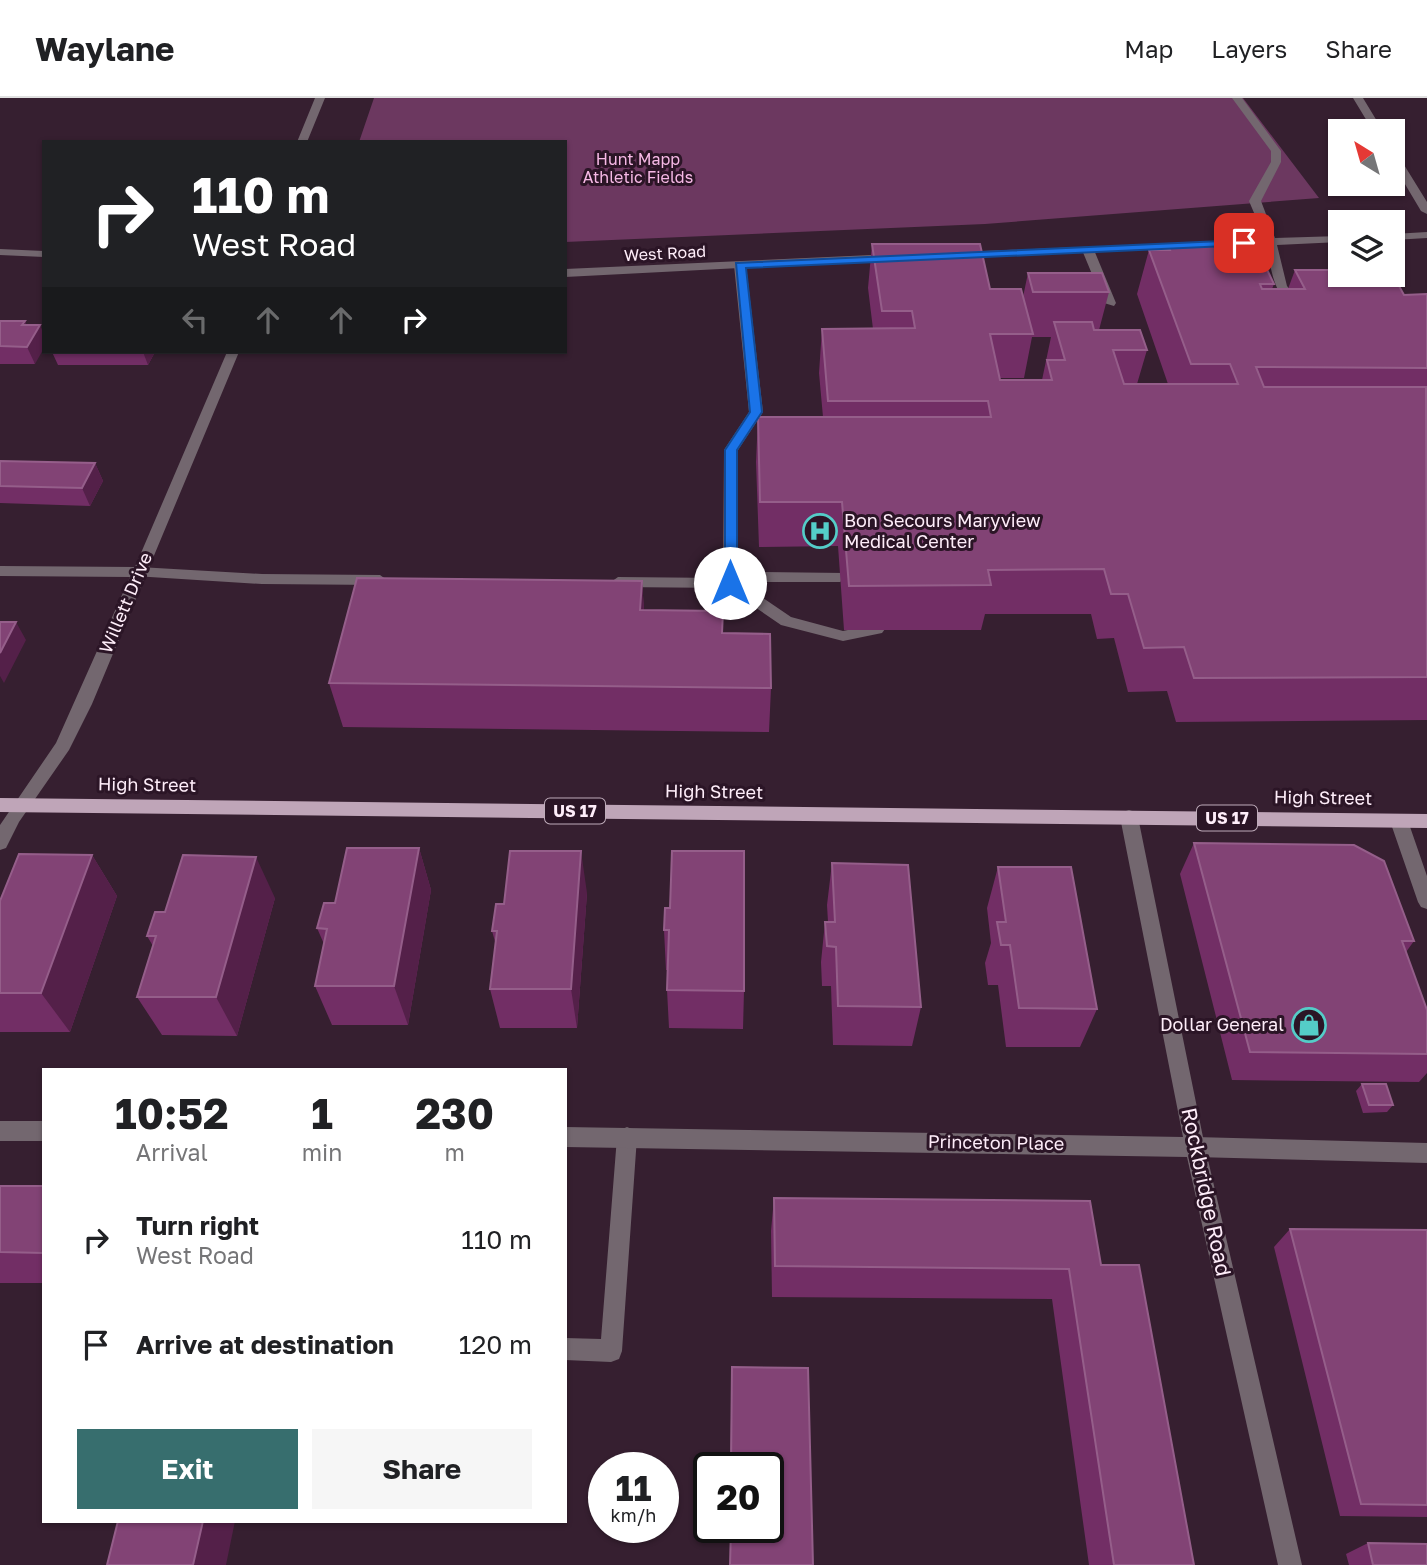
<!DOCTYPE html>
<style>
:root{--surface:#fff;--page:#f6f6f6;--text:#202124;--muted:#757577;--line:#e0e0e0;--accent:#376e6e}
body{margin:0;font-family:"Golos Text",sans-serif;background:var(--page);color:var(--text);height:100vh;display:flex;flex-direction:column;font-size:26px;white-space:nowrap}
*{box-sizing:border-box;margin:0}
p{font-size:23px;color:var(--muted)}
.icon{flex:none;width:38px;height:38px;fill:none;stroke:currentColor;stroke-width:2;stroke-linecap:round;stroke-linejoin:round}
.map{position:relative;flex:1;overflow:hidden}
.sheet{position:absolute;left:42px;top:970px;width:525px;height:455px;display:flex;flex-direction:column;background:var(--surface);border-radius:0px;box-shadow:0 2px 5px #0004}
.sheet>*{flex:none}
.hud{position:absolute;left:42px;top:42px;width:525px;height:214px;border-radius:0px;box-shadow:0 2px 5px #0004;background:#202124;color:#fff;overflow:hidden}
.needle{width:46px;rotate:323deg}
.buttons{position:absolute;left:1328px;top:21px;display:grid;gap:14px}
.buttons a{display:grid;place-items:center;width:77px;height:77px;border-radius:0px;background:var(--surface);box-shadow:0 2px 5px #0004;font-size:35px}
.speed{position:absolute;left:588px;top:1354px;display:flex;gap:14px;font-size:35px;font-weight:700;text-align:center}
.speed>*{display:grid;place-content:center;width:91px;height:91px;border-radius:50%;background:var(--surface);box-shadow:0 2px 5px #0004;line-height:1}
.speed small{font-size:18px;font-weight:400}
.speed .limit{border:4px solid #111;border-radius:10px;background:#fff;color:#111}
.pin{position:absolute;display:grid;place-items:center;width:60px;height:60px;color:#fff;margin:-30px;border-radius:14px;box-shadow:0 4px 10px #0006}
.me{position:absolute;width:77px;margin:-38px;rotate:0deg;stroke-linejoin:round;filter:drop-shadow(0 0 5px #0008)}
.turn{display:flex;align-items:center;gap:24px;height:147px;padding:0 35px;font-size:32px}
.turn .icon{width:91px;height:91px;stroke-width:2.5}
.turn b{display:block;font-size:49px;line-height:60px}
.lanes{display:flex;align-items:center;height:66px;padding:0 35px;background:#0003;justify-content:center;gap:35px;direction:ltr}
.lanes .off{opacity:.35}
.eta{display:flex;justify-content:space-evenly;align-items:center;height:119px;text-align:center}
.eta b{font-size:42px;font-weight:700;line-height:49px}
.button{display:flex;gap:14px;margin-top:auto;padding:14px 35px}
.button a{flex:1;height:80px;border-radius:0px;background:var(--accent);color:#fff;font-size:28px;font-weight:700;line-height:80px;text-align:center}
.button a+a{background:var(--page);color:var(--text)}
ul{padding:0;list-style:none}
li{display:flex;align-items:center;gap:21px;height:105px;padding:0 35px}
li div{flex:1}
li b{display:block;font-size:26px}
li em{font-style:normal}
header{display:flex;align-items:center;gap:42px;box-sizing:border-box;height:98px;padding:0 35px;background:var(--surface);border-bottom:2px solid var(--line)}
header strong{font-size:33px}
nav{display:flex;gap:38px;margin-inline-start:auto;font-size:24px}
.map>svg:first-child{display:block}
</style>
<header>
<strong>Waylane</strong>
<nav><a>Map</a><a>Layers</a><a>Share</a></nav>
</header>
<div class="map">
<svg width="1427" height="1467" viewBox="0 0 1427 1467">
<rect width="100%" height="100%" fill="#361f30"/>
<path fill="#6c3860" d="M374,0H1243L1319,100L985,126L565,144V44H359Z"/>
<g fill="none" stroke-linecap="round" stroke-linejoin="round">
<path fill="#73676f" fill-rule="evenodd" d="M1232,0H1242L1281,53V64L1261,103L1275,140L1340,138V144L1277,147L1287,188L1304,209L1302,212H1294C1270,192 1272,167 1264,140C1260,128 1254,115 1249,103L1271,64V53Z
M1353,0H1363L1383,33H1373Z
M1393,54L1398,57L1427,104V116L1421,113L1393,66Z
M1427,134V140L1393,142V136Z
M1084,150L1094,152L1116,205L1114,208L1104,205L1082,152Z
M740,163L746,167L763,314L738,352V478L759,474L845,475L847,479L840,484H759L744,487L791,519L843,533L877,526L882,527L885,531L882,535L843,543L781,527L727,490L618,489L611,484L618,479L723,480L724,352L749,314L734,167Z
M139,469L262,476L380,477L387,482L380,487L262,486L134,478L132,474L134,470Z
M1399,716L1405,718L1408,723L1427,778V811L1421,809L1418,804L1390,723L1393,718Z
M627,1029L634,1032L637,1039L622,1253L619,1261L611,1264L565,1262V1240L601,1241L617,1039L620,1032Z
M1195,1039L1427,1045V1065L1195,1059L1188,1056L1185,1049L1188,1042Z"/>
<path fill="#73676f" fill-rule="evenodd" d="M315,0H325L307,44H297Z
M1270,141L1274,142V146L960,160L954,157L960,154Z
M0,151L44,153V159L0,157Z
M894,156L898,158V162L565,179V171Z
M227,254H239L92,606L69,652L19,724L6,750L0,752V727L56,645L130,479L0,478V468L135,469Z
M1129,712L1135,714L1138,719L1205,1049L1302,1467H1278L1187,1059L565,1049V1029L1183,1039L1120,719L1123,714Z
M0,1023H44V1043H0Z"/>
<path fill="#bfa5b8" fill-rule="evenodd" d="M0,700L1427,716V730L0,714Z"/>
</g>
<path fill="#722e65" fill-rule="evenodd" d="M872,146L990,191L1023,199L1028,175L1109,194L1099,232L1147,252L1137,286H1168L1137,196L1149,152H1166L1168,146L1239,153L1274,186L1272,191H1288L1295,172L1404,197L1427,196V622L1176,624L1167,593L1128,594L1114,540L1097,541L1091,516H985L981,532H844L838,448L759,449L756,364L758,319H823L819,275L822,231H873L868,190ZM1032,239H1051L1042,282H1000L999,280H1024Z
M0,223H25L35,266H0Z
M52,254H155L148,267H58Z
M0,363L95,365L103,383L90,408L0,405Z
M642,483L644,512L723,535L771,590L769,634L343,629L329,585Z
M1194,745L1414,843L1406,854L1427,912V975L1419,984L1232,982L1180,776Z
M419,750L431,792L408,927H332L315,888L324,846L317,830L335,805Z
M92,757L117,798L70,934H0V803Z
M832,765L921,909L912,948L833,947L831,888H822L821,864L825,824H828L827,807Z
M998,769L1097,911L1080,949H1006L998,887H988L985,865L991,845L987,810Z
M587,795L577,930H500L490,891L496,847L492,833Z
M275,800L237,938L162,937L137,899L153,848L147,838Z
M670,810L744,893L743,931L669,930L667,892V872H666L664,832Z
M1362,986L1393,1007L1387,1014L1363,1015L1356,993Z
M0,1088H44V1185H0Z
M774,1100L1101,1167L1194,1467H1089L1052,1201L772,1199L771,1133Z
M1290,1131L1427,1132V1419L1340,1418L1274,1149Z
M732,1269L813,1467H730V1430H768V1370H730Z
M1368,1445L1427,1467H1349L1346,1456Z"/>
<path fill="#542049" d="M25,223L32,240L40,227L44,236V250L35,266L27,249L22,227Z
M143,254H155L148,267Z
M95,365L103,383L90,408L82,390Z
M642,483L645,528L640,512Z
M16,524L26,542L4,585L0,578V555Z
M419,750L431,792L408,927L394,888Z
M581,753L587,795L577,930L571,891Z
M92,757L117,798L70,934L41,895Z
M256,759L275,800L237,938L216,899Z
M203,1423H235L226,1467H193Z"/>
<path fill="#824375" stroke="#955e8a" stroke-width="2" d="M872,146H980L990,191H1021L1033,236H990L1000,282H1052L1047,262H1065L1054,224H1092L1094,232H1140L1147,252H1113L1124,286H1238L1230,266H1191L1149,152H1170L1168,146H1235L1239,153H1258L1274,186H1260L1262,191H1305L1295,172H1340V177H1393L1404,197L1427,196V270L1256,269L1264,289H1426L1427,579L1194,580L1184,549L1144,550L1128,496H1111L1104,471L988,472L991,487L849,488L842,404H760L758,319H991L988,303H828L822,231L915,230L912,213H882Z
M1028,175H1102L1109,194H1033Z
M0,223H25L22,227H40L27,249L0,248Z
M0,363L95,365L82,390L0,388Z
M357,480L642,483L640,512L723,513L722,535L770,536L771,590L329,585Z
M0,524H16L0,555Z
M1194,745L1354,747L1384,763L1414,843H1402L1427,912V956L1250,954Z
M347,750H419L394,888H315L327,831L317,830L324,805H335Z
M510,753H581L571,891H490L497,833H492L496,806H504Z
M672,753H744V893L667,892L669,832H664L665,810H670Z
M19,756L92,757L41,895H0V803Z
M183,757L256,759L216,899H137L156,838H147L155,814H165Z
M832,765L908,767L921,909L838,908L836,849L827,848L825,824H835Z
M998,769H1071L1097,911L1019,910L1010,847H1001L997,824H1006Z
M1362,986H1386L1393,1007H1369Z
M0,1088H44V1155L0,1154Z
M774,1100L1090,1103L1101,1167H1139L1194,1467H1114L1069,1171L775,1168Z
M1290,1131L1427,1132V1407L1361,1406Z
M732,1269L808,1270L813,1467H730L731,1430H768V1370H731Z
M118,1423H203L193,1467H107Z
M1368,1445L1427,1446V1467H1373Z"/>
<path fill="#1a73e8" stroke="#114b97" stroke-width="2" d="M1244,142L1250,145L1248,147L746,170L762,314L737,352V485L735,489H725V352L750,314L736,165Z"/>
<defs>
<g id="hospital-ring" transform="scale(1.75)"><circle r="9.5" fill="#2b1526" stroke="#54cdc8" stroke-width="1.5"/><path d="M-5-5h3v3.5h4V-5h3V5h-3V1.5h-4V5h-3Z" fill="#54cdc8"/></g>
<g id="shop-ring" transform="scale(1.75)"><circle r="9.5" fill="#2b1526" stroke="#54cdc8" stroke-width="1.5"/><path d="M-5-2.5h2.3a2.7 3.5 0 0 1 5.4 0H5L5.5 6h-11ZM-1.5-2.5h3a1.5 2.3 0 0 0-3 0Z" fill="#54cdc8"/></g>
</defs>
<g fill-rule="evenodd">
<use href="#hospital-ring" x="820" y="433"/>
<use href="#shop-ring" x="1309" y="927"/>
</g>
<g text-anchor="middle" stroke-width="6" stroke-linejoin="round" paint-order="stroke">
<g font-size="16" fill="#f7b9e6" stroke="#2b1526">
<text x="638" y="67">Hunt Mapp<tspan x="638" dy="18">Athletic Fields</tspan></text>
</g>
<g font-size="16" fill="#feedf9" stroke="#2b1526">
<text transform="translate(665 155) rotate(-3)" y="6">West Road</text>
</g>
<g fill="#2b1526" stroke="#bfacba" stroke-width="2">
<rect x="545" y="700.5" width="60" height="25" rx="5"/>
<rect x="1197" y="707.5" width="60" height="25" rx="5"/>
</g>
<g font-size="16" font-weight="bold" fill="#feedf9">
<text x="575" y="719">US 17</text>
<text x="1227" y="726">US 17</text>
</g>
<g font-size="18" fill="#feedf9" stroke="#2b1526" text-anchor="start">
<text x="844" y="429">Bon Secours Maryview<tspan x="844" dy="21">Medical Center</tspan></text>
<text x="1284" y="933" text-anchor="end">Dollar General</text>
</g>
<g font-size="18" fill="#feedf9" stroke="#2b1526">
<text transform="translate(126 505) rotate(-67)" y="6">Willett Drive</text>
<text transform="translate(147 687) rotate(1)" y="6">High Street</text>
<text transform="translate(714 694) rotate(1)" y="6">High Street</text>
<text transform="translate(1323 700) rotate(1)" y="6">High Street</text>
<text transform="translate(996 1045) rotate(1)" y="6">Princeton Place</text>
</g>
<g font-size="21" fill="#feedf9" stroke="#2b1526">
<text transform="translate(1206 1094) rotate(78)" y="7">Rockbridge Road</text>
</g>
</g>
</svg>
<div class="buttons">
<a><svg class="needle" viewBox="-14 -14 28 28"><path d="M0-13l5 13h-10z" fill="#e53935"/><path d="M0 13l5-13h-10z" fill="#757577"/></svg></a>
<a><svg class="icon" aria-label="layers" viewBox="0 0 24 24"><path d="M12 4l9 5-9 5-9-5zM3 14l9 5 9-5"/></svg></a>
</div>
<div class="speed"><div>11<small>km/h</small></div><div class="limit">20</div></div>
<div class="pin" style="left:1244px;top:145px;background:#d93025"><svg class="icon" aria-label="arrive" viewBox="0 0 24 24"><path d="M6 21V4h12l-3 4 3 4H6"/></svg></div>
<svg class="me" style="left:730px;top:485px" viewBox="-20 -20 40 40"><circle r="19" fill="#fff"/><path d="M0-13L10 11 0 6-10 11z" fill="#1a73e8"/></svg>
<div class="hud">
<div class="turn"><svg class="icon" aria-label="right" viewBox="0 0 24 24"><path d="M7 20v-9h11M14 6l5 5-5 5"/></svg><div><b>110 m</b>West Road</div></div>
<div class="lanes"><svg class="icon off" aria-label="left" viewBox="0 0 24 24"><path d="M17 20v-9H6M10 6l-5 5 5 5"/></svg><svg class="icon off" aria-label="ahead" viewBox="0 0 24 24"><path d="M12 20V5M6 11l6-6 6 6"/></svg><svg class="icon off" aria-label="ahead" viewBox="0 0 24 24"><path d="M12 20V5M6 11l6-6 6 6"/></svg><svg class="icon" aria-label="right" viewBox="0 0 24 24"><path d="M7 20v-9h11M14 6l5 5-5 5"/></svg></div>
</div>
<section class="sheet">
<div class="eta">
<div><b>10:52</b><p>Arrival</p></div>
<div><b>1</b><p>min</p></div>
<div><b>230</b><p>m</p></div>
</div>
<ul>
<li><svg class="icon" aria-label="right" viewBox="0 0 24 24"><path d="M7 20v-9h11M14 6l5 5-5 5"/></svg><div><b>Turn right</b><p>West Road</p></div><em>110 m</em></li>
<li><svg class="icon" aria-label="arrive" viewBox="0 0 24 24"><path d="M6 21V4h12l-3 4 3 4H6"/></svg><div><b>Arrive at destination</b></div><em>120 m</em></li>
</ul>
<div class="button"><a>Exit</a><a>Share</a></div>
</section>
</div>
